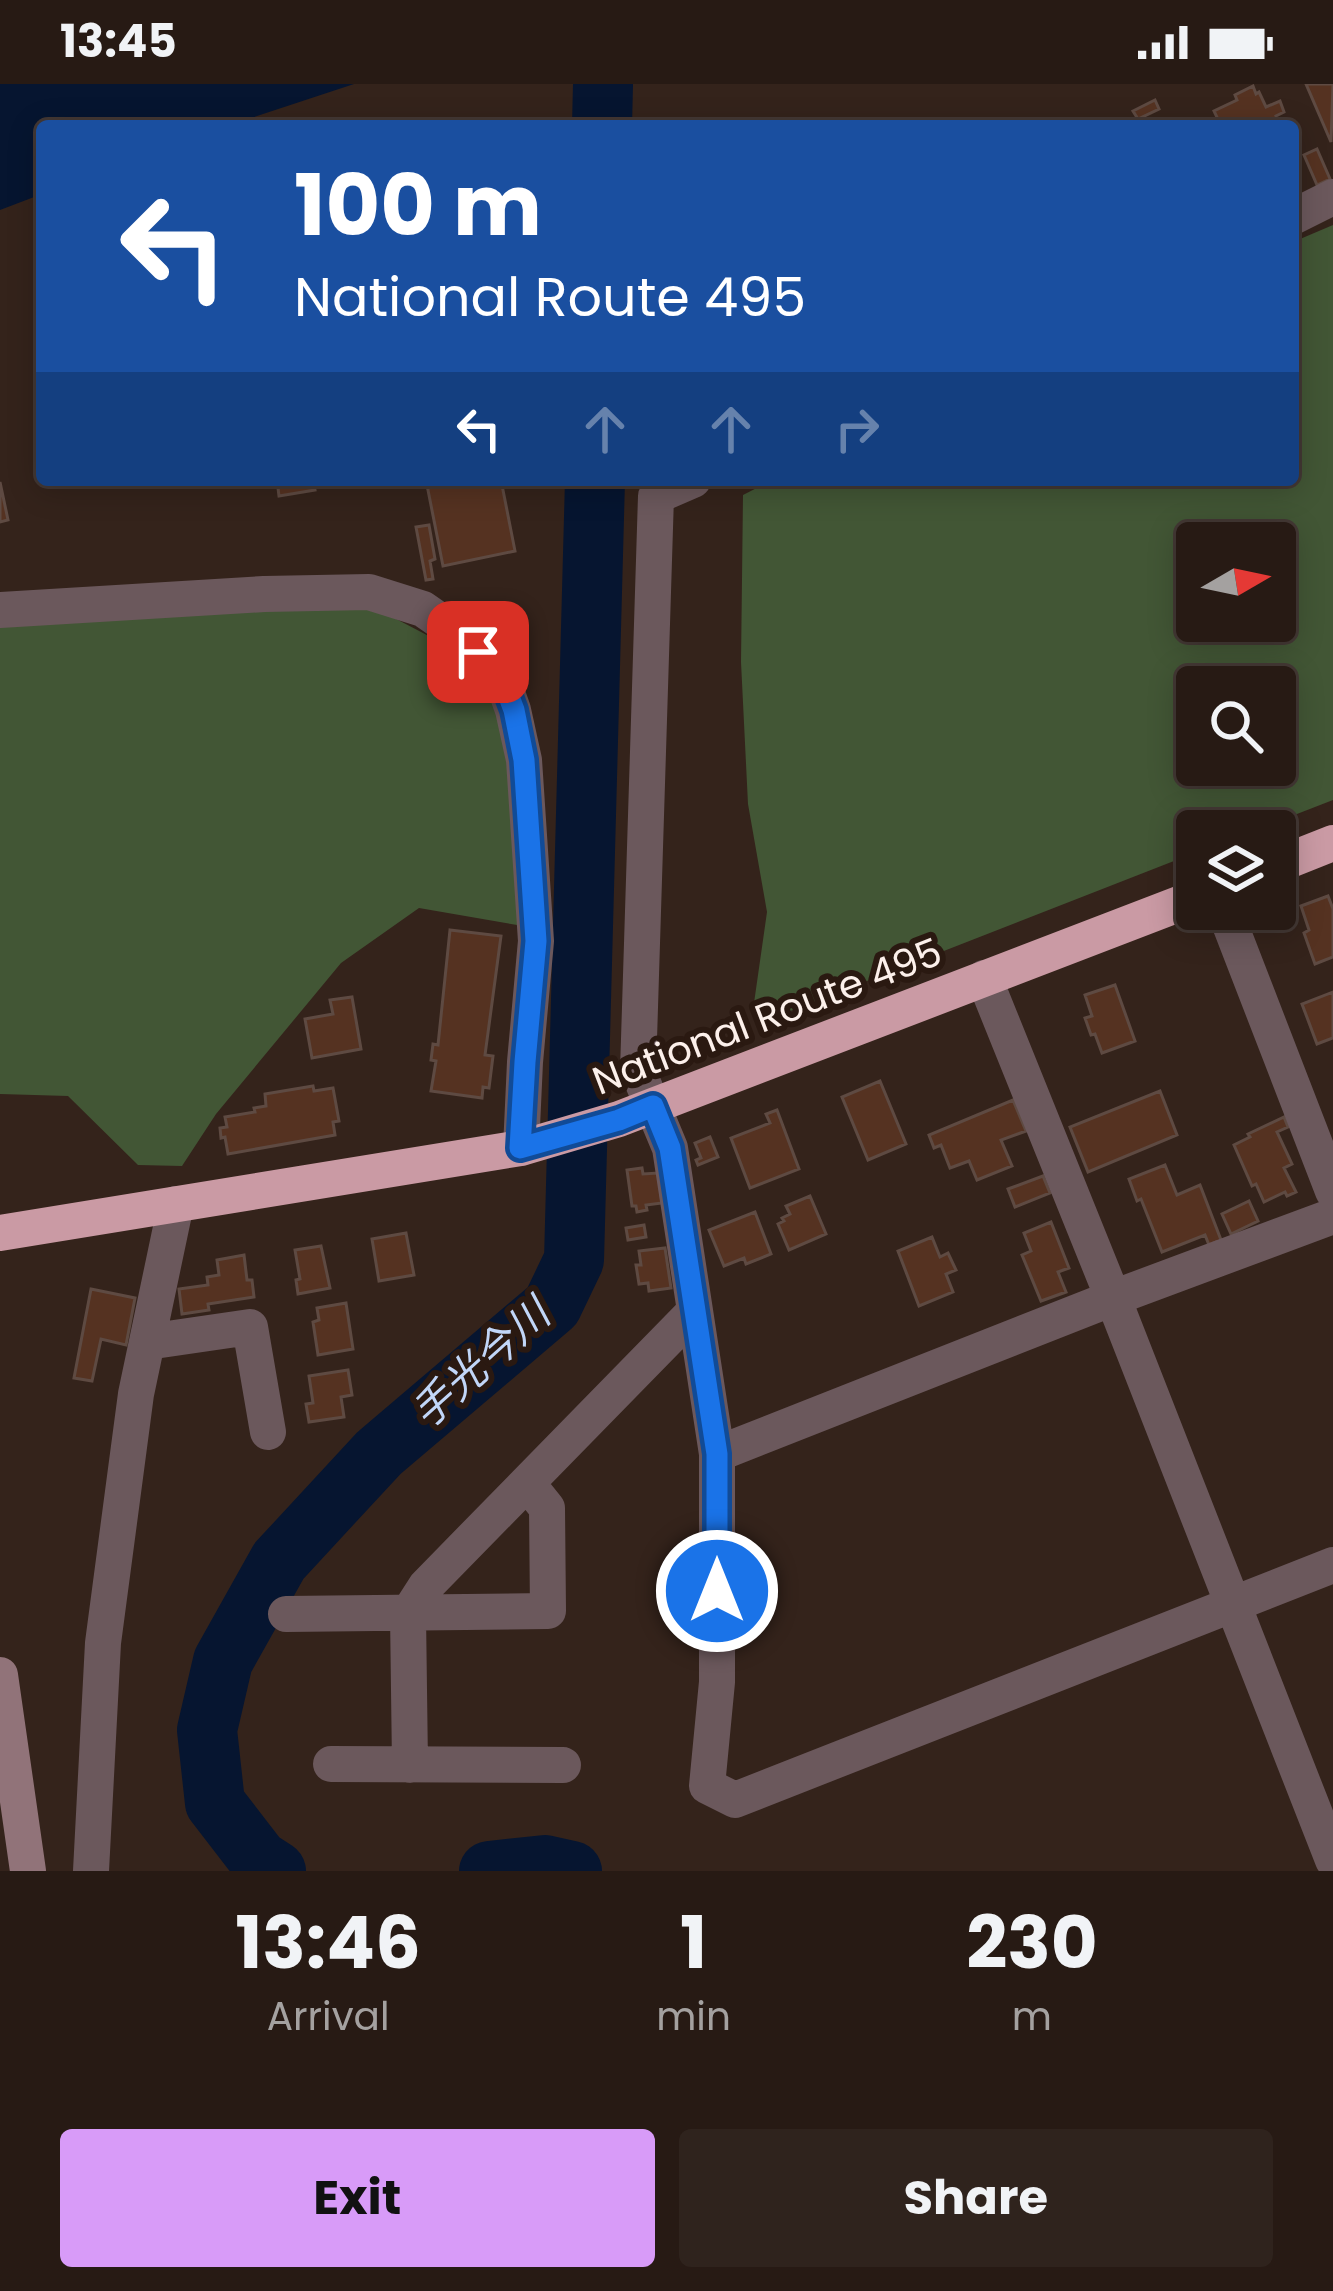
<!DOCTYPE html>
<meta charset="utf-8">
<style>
:root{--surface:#271a14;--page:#2f231d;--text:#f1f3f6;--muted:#a4a1a0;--line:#433834;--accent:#d89bf8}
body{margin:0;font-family:Poppins,"Noto Sans JP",sans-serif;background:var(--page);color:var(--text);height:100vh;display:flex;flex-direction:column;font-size:45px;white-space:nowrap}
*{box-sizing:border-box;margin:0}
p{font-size:39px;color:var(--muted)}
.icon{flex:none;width:66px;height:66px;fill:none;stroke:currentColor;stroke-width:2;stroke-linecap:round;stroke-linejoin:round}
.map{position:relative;height:1787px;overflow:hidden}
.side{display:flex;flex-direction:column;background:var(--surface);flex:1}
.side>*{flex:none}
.top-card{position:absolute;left:36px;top:36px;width:1263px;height:366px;border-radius:12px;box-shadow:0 6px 30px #0003,0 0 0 3px var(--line);background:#1a4fa0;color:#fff;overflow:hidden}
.needle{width:78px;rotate:81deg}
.tools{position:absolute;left:1176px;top:438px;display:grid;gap:24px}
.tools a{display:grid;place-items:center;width:120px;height:120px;border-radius:12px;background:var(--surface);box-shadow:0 6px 30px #0003,0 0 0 3px var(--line);font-size:60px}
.pin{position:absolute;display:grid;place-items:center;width:102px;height:102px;color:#fff;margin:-51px;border-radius:24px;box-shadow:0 6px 18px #0006}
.me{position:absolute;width:132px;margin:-66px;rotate:0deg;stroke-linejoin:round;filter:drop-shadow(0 0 9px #0008)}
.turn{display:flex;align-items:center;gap:42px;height:252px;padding:0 60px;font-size:54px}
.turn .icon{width:156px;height:156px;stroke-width:2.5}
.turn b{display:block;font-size:84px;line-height:102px}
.lanes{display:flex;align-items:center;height:114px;padding:0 60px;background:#0003;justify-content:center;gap:60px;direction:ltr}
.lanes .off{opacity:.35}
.eta{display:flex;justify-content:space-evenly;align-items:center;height:204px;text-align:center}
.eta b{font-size:72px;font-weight:700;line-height:84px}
.action{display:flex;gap:24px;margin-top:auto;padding:24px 60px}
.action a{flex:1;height:138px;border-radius:12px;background:var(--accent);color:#111;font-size:48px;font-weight:700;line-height:138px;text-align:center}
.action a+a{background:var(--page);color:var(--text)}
.status{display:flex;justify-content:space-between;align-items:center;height:84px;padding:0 60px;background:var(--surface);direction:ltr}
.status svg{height:33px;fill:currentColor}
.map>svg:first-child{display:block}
</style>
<div class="status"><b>13:45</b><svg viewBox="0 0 49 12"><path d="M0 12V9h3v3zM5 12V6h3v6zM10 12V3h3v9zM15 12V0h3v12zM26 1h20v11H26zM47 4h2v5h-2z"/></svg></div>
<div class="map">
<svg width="1333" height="1787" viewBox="0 0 1333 1787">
<rect width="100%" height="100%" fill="#34231b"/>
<path fill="#425635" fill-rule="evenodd" d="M1333,141V716L1253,747H1197V768L780,931L754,919L767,828L748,720L741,578L743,411L772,396H1293V158ZM1197,459H1275V537H1197ZM1197,603H1275V681H1197Z
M262,522L379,526L444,560L483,595L501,631L516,708L523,842L419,824L341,879L216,1030L182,1082L138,1081L68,1012L0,1010V536Z"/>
<path fill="#061530" d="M0,0H354L227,42H42V110L0,126Z"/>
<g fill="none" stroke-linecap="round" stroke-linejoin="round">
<path stroke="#061530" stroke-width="60" d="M602,42L603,0
M276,1787L259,1776L215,1719L207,1646L223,1577L279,1477L379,1369L552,1222L574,1176L595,396
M489,1787L545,1781L572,1787"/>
</g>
<path fill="#553221" stroke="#5e4a42" stroke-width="3" d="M1306,0H1333L1331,58Z
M1253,2L1256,10L1259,8L1266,23L1280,17L1284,28L1276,32L1280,42H1221L1214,27L1237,16L1235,11Z
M1155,16L1159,25L1138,35L1133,27Z
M1317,65L1330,95L1317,101L1304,71Z
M277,396H313L315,406L279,412Z
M426,396H501L515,467L443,482Z
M0,398L8,436L0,438Z
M429,441L435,475L430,477L433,495L426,496L416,443Z
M1328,812L1333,825V873L1315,880L1304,849L1309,846L1301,822Z
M450,846L501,852L485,971L493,972L489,1004L483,1003L482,1014L431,1007L436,977L431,976L433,960L438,961Z
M1115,901L1135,957L1102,969L1095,950L1091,951L1085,934L1092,932L1085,911Z
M1333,908V954L1317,960L1302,920Z
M352,913L361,965L312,974L305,935L333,930L330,916Z
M880,997L906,1060L868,1076L842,1013Z
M313,1002L314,1007L333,1004L339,1037L333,1038L335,1051L228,1070L225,1053L221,1054L220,1044L227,1043L225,1033L255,1028L254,1024L266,1022L265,1010Z
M1160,1007L1177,1051L1088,1088L1070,1043Z
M1013,1016L1026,1047L1001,1056L1012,1082L977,1096L969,1077L950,1084L941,1061L934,1064L929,1051Z
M777,1026L799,1085L750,1104L731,1054L770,1039L766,1030Z
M1284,1033L1288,1043L1277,1048L1292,1080L1284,1084L1296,1108L1287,1112L1285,1108L1264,1118L1256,1100L1252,1102L1234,1061L1250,1053L1248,1050Z
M710,1053L718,1073L698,1081L696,1076L701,1074L695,1059Z
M1165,1081L1177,1111L1200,1101L1221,1156L1209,1161L1205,1151L1162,1168L1141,1115L1137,1117L1129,1095Z
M642,1084L643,1090L658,1089L662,1119L646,1121L647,1126L637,1128L636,1122H632L627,1086Z
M1043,1092L1050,1109L1015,1123L1008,1105Z
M810,1112L826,1150L789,1166L778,1140L784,1137L782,1134L790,1130L786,1122Z
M1249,1117L1258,1137L1231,1150L1222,1130Z
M755,1128L771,1170L746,1180L744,1174L724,1182L709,1146Z
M1051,1138L1069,1184L1058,1188L1066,1208L1041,1217L1022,1171L1031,1167L1024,1149Z
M644,1141L646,1153L628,1156L626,1144Z
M406,1149L414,1191L379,1197L372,1155Z
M932,1153L940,1173L948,1169L956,1186L946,1190L953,1208L919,1222L898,1167Z
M321,1162L330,1204L298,1210L296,1196L300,1195L295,1166Z
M665,1164L671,1204L649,1207L648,1199L639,1200L636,1181H641L639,1167Z
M244,1171L247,1196H252L254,1213L208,1220L209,1226L182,1230L179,1205L208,1201L207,1193L219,1191L217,1176Z
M91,1205L135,1214L126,1261L101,1255L92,1297L74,1294Z
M346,1219L353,1265L318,1271L313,1238L319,1236L317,1224Z
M348,1286L352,1311L341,1313L344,1333L309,1338L306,1320L313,1319L309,1292Z"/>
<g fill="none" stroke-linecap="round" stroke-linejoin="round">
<path stroke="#6b585c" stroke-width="36" d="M1293,133L1333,113
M693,396L656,412L638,987L670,1064L717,1370V1598L707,1702L735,1716L1333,1481
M0,526L264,510L369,508L423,525L456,548L500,589L513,626L524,676L536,857L525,978L521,1064
M1224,825L1333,1107
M984,894L1113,1214L1333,1776
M147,1258L250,1243L268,1348
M717,1370L1113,1214L1333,1132
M286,1530L548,1527L547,1424L527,1399
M331,1680L563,1681
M410,1681L408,1530L426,1502L694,1228
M91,1787L103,1559L136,1310L176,1120"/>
<path stroke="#917379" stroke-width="36" d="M0,1591L28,1787"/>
<path stroke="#ca9aa4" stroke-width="36" d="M1275,782L1333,759
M0,1149L521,1064L619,1035L1197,813"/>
</g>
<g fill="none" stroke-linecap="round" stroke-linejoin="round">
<g stroke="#114b97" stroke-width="30">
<path id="route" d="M478,568L500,589L514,626L524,676L536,857L525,978L520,1064L619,1036L653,1022L670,1064L717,1370V1507"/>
</g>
<use href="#route" stroke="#1a73e8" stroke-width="21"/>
</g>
<g text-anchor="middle" stroke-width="12" stroke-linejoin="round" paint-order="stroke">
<g font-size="39" fill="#fcf0eb" stroke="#2a1911">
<text transform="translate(767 932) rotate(-21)" y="14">National Route 495</text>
</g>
<g font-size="42" font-style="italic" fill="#c1d6f8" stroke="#2a1911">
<text transform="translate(480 1279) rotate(-42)" y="15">手光今川</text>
</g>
</g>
</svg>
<div class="tools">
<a><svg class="needle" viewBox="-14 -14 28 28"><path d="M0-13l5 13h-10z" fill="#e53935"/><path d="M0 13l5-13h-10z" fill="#a4a1a0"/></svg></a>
<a><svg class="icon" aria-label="search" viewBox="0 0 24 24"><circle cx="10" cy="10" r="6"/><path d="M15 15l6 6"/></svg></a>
<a><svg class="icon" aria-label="layers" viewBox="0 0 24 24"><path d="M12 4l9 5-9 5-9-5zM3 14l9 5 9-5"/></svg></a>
</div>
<div class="pin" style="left:478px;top:568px;background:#d93025"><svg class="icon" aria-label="arrive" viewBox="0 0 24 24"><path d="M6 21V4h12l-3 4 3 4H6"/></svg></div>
<svg class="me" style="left:717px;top:1507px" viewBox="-20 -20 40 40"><circle r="17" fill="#1a73e8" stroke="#fff" stroke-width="3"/><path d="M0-11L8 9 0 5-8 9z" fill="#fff"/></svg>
<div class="top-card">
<div class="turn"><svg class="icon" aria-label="left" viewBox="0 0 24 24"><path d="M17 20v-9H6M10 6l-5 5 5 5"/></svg><div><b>100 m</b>National Route 495</div></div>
<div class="lanes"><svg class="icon" aria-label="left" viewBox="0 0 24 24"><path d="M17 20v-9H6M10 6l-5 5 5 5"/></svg><svg class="icon off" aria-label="ahead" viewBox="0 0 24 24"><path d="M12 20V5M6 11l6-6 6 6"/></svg><svg class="icon off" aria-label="ahead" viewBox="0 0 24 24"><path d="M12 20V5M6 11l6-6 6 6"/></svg><svg class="icon off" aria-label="right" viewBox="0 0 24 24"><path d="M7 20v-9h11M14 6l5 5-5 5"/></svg></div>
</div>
</div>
<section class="side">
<div class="eta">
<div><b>13:46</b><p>Arrival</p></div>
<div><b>1</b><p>min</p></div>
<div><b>230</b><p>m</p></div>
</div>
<div class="action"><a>Exit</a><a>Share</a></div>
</section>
